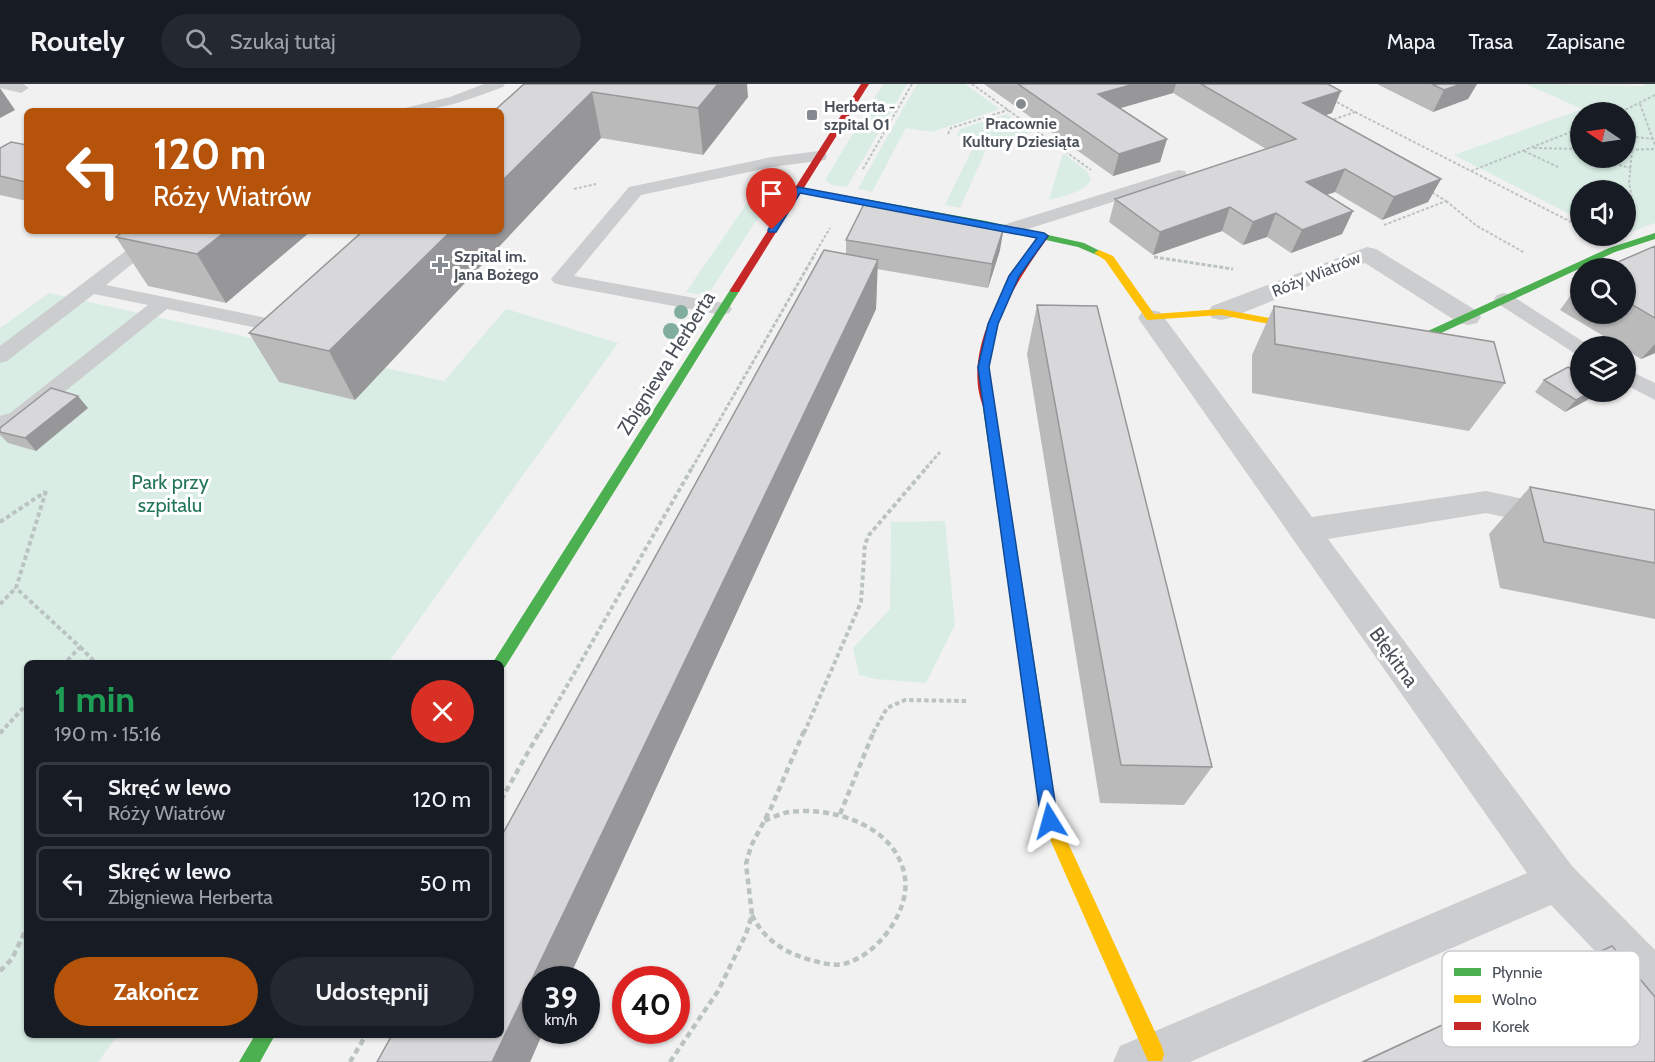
<!DOCTYPE html>
<html lang="pl">
<meta charset="utf-8">
<style>
:root{--surface:#171b24;--page:#242831;--text:#f1f3f6;--muted:#9ea1a6;--line:#363941;--accent:#b45309}
body{margin:0;font-family:Cabin,sans-serif;background:var(--page);color:var(--text);height:100vh;display:flex;flex-direction:column;font-size:22px;white-space:nowrap}
*{box-sizing:border-box;margin:0}
p{font-size:20px;color:var(--muted)}
.icon{flex:none;width:33px;height:33px;fill:none;stroke:currentColor;stroke-width:2;stroke-linecap:round;stroke-linejoin:round}
.map{position:relative;flex:1;overflow:hidden}
.drawer{position:absolute;left:24px;top:576px;width:480px;height:378px;display:flex;flex-direction:column;background:var(--surface);border-radius:9px;box-shadow:0 2px 4px #0004}
.drawer>*{flex:none}
.top-card{position:absolute;left:24px;top:24px;width:480px;height:126px;border-radius:9px;box-shadow:0 2px 4px #0004;background:#b45309;color:#fff;overflow:hidden}
.needle{width:39px;rotate:283deg}
.buttons{position:absolute;left:1570px;top:18px;display:grid;gap:12px}
.buttons a{display:grid;place-items:center;width:66px;height:66px;border-radius:50%;background:var(--surface);box-shadow:0 2px 4px #0004;font-size:30px}
.speed{position:absolute;left:522px;top:882px;display:flex;gap:12px;font-size:30px;font-weight:700;text-align:center}
.speed>*{display:grid;place-content:center;width:78px;height:78px;border-radius:50%;background:var(--surface);box-shadow:0 2px 4px #0004;line-height:1}
.speed small{font-size:15px;font-weight:400}
.speed .limit{border:9px solid #d22;background:#fff;color:#111}
.pin{position:absolute;display:grid;place-items:center;width:51px;height:51px;color:#fff;margin:-62px -26px;border-radius:50% 50% 50% 0;rotate:-45deg;box-shadow:0 0 6px #0007}
.pin .icon{rotate:45deg}
.me{position:absolute;width:66px;margin:-33px;rotate:352deg;stroke-linejoin:round;filter:drop-shadow(0 0 4px #0008)}
.turn{display:flex;align-items:center;gap:21px;height:126px;padding:0 30px;font-size:27px}
.turn .icon{width:78px;height:78px;stroke-width:2.5}
.turn b{display:block;font-size:42px;line-height:51px}
.round{display:grid;place-items:center;flex:none;width:63px;height:63px;border-radius:32px;background:var(--page)}
.summary{display:flex;align-items:center;justify-content:space-between;height:102px;padding:0 30px}
h1{font-size:36px;font-weight:700;line-height:45px;color:#1e9e55}
.button{display:flex;gap:12px;margin-top:auto;padding:12px 30px}
.button a{flex:1;height:69px;border-radius:36px;background:var(--accent);color:#fff;font-size:24px;font-weight:700;line-height:69px;text-align:center}
.button a+a{background:var(--page);color:var(--text)}
ul{padding:0;list-style:none}
li{display:flex;align-items:center;gap:18px;height:75px;margin:0 12px 9px;padding:0 18px;border:3px solid var(--line);border-radius:9px}
li div{flex:1}
li b{display:block;font-size:22px}
li em{font-style:normal}
header{display:flex;align-items:center;gap:36px;box-sizing:border-box;height:84px;padding:0 30px;background:var(--surface);border-bottom:2px solid var(--line)}
header strong{font-size:28px}
nav{display:flex;gap:33px;margin-inline-start:auto;font-size:21px}
.search{width:420px;height:54px;background:var(--page);display:flex;align-items:center;gap:15px;box-sizing:border-box;padding:0 21px;border-radius:33px;color:var(--muted);font-size:22px}
.map>svg:first-child{display:block}
</style>
<header>
<strong>Routely</strong>
<div class="search"><svg class="icon" aria-label="search" viewBox="0 0 24 24"><circle cx="10" cy="10" r="6"/><path d="M15 15l6 6"/></svg>Szukaj tutaj</div>
<nav><a>Mapa</a><a>Trasa</a><a>Zapisane</a></nav>
</header>
<div class="map">
<svg width="1655" height="978" viewBox="0 0 1655 978">
<rect width="100%" height="100%" fill="#f2f1f1"/>
<path fill="#d9ede4" fill-rule="evenodd" d="M883,0H907L847,103L832,101L825,96Z
M917,0H965L1000,25L932,48L906,44L872,108L858,105Z
M1526,0L1644,2V0H1655V139L1626,150V106H1581V136L1454,71L1582,25ZM1581,28H1626V74H1581Z
M1007,30L1032,48L1004,59L990,57L960,124L945,121L977,55L957,52L960,45Z
M1063,69L1087,87L1091,95C1085,109 1062,112 1049,116Z
M775,84L786,88V91L711,206L697,210L686,208L770,86Z
M49,209L444,297L506,225L618,259L388,579H27V951H118L98,978H0V244Z
M945,437L955,541L926,599L876,595L859,591L853,564L890,525L891,438Z"/>
<g fill="none" stroke-linecap="round" stroke-linejoin="round">
<path stroke="#bbc3c2" stroke-width="2" stroke-dasharray="3 2" stroke-linecap="butt" d="M972,0L1091,86
M1640,20L1655,61
M1355,28L1581,143
M1621,28L1655,11
M1329,37L1355,28L1333,16
M948,50L951,44L1008,26
M1626,52L1654,55
M1019,62L1042,52
M1534,64L1581,65
M1626,66L1655,65
M1632,66L1629,99L1634,125
M1524,67L1558,83
M1615,74V80L1631,84
M863,85L912,0
M1471,87L1581,44
M574,105L596,100
M1446,117L1477,142L1525,169
M1384,141L1446,117L1430,107
M814,171L830,144"/>
<path stroke="#bbc3c2" stroke-width="3" stroke-dasharray="4 2" stroke-linecap="butt" d="M1154,173L1233,185
M692,384L815,170
M926,384L940,368"/>
<path stroke="#bbc3c2" stroke-width="4" stroke-dasharray="4.5 3" stroke-linecap="butt" d="M46,407L16,504L80,563L65,579
M0,438L45,408
M0,520L16,504
M80,563L96,579
M0,649L27,620
M540,649L693,382
M804,649L861,518L865,460L869,451L928,382
M873,649L887,624L905,616L966,617"/>
<path stroke="#bbc3c2" stroke-width="4.5" stroke-dasharray="6 4" stroke-linecap="butt" d="M0,649L2,647
M501,716L540,647
M840,730L874,647
M752,831C764,856 785,869 811,876C821,879 832,882 843,880C876,873 910,828 905,794C898,743 834,722 790,728C781,729 772,734 764,737
M0,887L12,875L27,843
M350,978L366,951
M670,978L718,907L746,850L752,831L746,780L751,762L771,724L804,647"/>
<path fill="#cccdcf" fill-rule="evenodd" d="M0,0H23L29,4L21,9L0,4Z
M484,0H505L503,3C468,16 440,27 402,27L405,24L450,13Z
M819,67L825,68L827,72L825,76L772,83L641,111L574,192L722,219L729,221L732,225L729,229L722,231L561,201L554,199L551,195L629,103L772,73Z
M1179,86L1185,87L1187,91L1185,95L1015,149H1003L1000,145L1003,141Z
M152,147H173L106,201L296,240L303,242L306,246L303,250L296,252L167,225L26,339L0,348V332L10,329L148,221L94,210L7,277L0,279V262Z
M1504,209L1511,211L1590,262H1581V271L1574,269L1497,219L1494,215L1497,211Z
M1626,285L1655,299V316L1626,301Z"/>
<path fill="#cccdcf" fill-rule="evenodd" d="M1367,163L1376,165L1477,227L1481,233L1477,239L1468,241L1459,239L1365,179L1230,234L1221,236L1212,234L1208,228L1212,222Z
M1151,226L1160,228L1312,433L1486,407L1566,424L1571,432L1566,440L1555,444L1486,429L1328,455L1572,782L1655,866V919L1639,913L1551,821L1190,978H1113L1120,962L1527,789L1138,234L1142,228Z"/>
<path fill="#4caf50" fill-rule="evenodd" d="M798,103L986,137L1084,159L1104,169L1099,172L1078,163L986,143L795,108L793,106Z
M1655,149V155L1615,168L1411,263L1393,262L1388,259L1393,256L1406,257L1609,164Z
M735,203L740,206L505,583L501,585V579H493L495,575L730,206Z
M989,320L995,324L1047,660L1044,665L1039,667L1034,665L1031,660L983,324Z
M255,951H275L260,978H239Z"/>
<path fill="#ffc107" fill-rule="evenodd" d="M1099,166L1113,172L1154,230L1221,225L1313,242L1318,245L1313,248L1221,231L1147,236L1105,176L1094,169Z
M1039,653L1044,655L1047,660L1058,737L1162,963L1164,970L1162,977H1148L1042,737L1031,660L1034,655Z"/>
<path fill="#c62828" fill-rule="evenodd" d="M861,0H869L740,206L739,208H731L730,206Z
M1044,149L1049,152C1023,188 987,241 988,287C989,300 993,312 995,324L989,328L985,327C958,269 1008,195 1041,150Z"/>
</g>
<g fill="#80ad9d">
<circle cx="681" cy="228" r="7"/>
<circle cx="671" cy="247" r="8"/>
</g>
<path fill="#bababb" d="M524,0L748,13L703,71L601,54L355,316L279,298L249,249L501,147Z
M984,0H1328L1332,29L1325,31L1441,95L1428,118L1382,136L1335,108L1326,111L1353,127L1342,150L1291,169L1267,153L1243,161L1222,147L1153,171L1109,138L1115,115L1266,65L1173,9L1120,24L1167,55L1160,78L1113,92Z
M1377,0H1477L1468,15L1433,28Z
M27,61V117L0,111V64Z
M124,147H311L226,219L148,202L116,153Z
M846,156L1000,166L988,204L877,185L876,225L568,896H536V946H544L530,978H377L846,170Z
M1655,162V269L1641,275L1626,266V262H1620L1560,226L1581,197V230H1626V184Z
M1037,221L1212,683L1184,721L1100,719L1027,270Z
M1274,222L1505,299L1469,347L1252,309V271Z
M1544,296L1589,315L1565,328L1535,308Z
M88,324L36,367L8,359L0,351V344Z
M1530,403L1655,426V535L1500,504L1489,450Z
M1612,862L1655,978H1360Z"/>
<path fill="#979799" d="M718,0H747L748,13L703,71L698,24Z
M1134,0H1176L1173,9L1093,32L1098,10Z
M1461,0H1477L1468,15L1433,28L1444,6Z
M0,4L15,26L0,34Z
M1341,7L1332,29L1294,41L1303,19Z
M592,8L601,54L355,316L329,267L451,147H501V98Z
M1167,55L1160,78L1113,92L1119,70Z
M1345,85L1335,108L1296,121L1306,98Z
M1441,95L1428,118L1382,136L1394,113Z
M1230,123L1222,147L1153,171L1160,148Z
M1353,127L1342,150L1291,169L1302,146Z
M1276,129L1267,153L1243,161L1253,138Z
M1004,143L1000,166L988,204L992,180Z
M226,147H311L226,219L197,170Z
M878,176L876,225L568,896H536V946H544L530,978H492Z
M1655,260V269L1641,275Z
M1591,308H1596L1589,315L1565,328L1576,316Z
M78,312L88,324L36,367L25,354Z"/>
<path fill="#d8d8da" stroke="#979799" stroke-width="1.5" d="M524,0H718L698,24L592,8L501,98V27H494Z
M1018,0H1134L1098,10L1167,55L1119,70Z
M1201,0H1328L1341,7L1303,19L1441,95L1394,113L1345,85L1306,98L1353,127L1302,146L1276,129L1253,138L1230,123L1160,148L1115,115L1296,55Z
M1432,0H1461L1444,6Z
M379,25L391,27H376Z
M11,58L27,61V97L26,98L0,92V64Z
M864,120L1004,143L992,180L846,156Z
M124,147H226L197,170L116,153Z
M363,147H451L329,267L249,249Z
M1655,162V234L1626,217V184H1604Z
M824,166L878,176L492,978H377L392,951H501V753Z
M1037,221L1097,222L1212,683L1121,681Z
M1274,222L1494,258L1505,299L1275,260Z
M1568,283L1581,291V308H1591L1576,316L1544,296Z
M51,304L78,312L25,354L0,348V344Z
M1530,403L1655,426V479L1544,458Z
M1612,862L1655,913V978H1363Z"/>
<path fill="#1a73e8" stroke="#114b97" stroke-width="1.5" d="M798,103L1044,149L1048,152L1019,192L998,240L989,283L1058,737L1055,742L1050,745L1044,742L1041,737L978,283L988,240L1009,192L1037,154L800,109L776,148H769L768,146L793,106Z"/>
<g fill="#858990" stroke="#fff" stroke-width="2">
<circle cx="1021" cy="20" r="6"/>
<rect x="806" y="25" width="12" height="12" rx="3"/>
<path d="M437 172h6v6h6v6h-6v6h-6v-6h-6v-6h6z"/>
</g>
<g text-anchor="middle" stroke-width="6" stroke-linejoin="round" paint-order="stroke">
<g font-size="16" font-weight="bold" fill="#4b515b" stroke="#fff" text-anchor="start">
<text x="824" y="28">Herberta -<tspan x="824" dy="18">szpital 01</tspan></text>
<text x="1021" y="45" text-anchor="middle">Pracownie<tspan x="1021" dy="18">Kultury Dziesiąta</tspan></text>
<text x="454" y="178">Szpital im.<tspan x="454" dy="18">Jana Bożego</tspan></text>
</g>
<g font-size="16" fill="#4b515b" stroke="#fff">
<text transform="translate(1316 190) rotate(-22)" y="6">Róży Wiatrów</text>
</g>
<g font-size="20" fill="#4b515b" stroke="#fff">
<text transform="translate(666 279) rotate(-58)" y="7">Zbigniewa Herberta</text>
<text transform="translate(1394 573) rotate(54)" y="7">Błękitna</text>
</g>
<g font-size="20" fill="#237559" stroke="#fff">
<text x="170" y="405">Park przy<tspan x="170" dy="23">szpitalu</tspan></text>
</g>
</g>
<rect x="1442" y="867" width="198" height="96" rx="9" fill="#fff" stroke="#c9cbce" stroke-width="1.5"/>
<rect x="1454" y="884" width="27" height="8" fill="#4caf50"/>
<rect x="1454" y="911" width="27" height="8" fill="#ffc107"/>
<rect x="1454" y="938" width="27" height="8" fill="#c62828"/>
<g font-size="16" fill="#4b515b">
<text x="1492" y="894">Płynnie</text>
<text x="1492" y="921">Wolno</text>
<text x="1492" y="948">Korek</text>
</g>
</svg>
<div class="buttons">
<a><svg class="needle" viewBox="-14 -14 28 28"><path d="M0-13l5 13h-10z" fill="#e53935"/><path d="M0 13l5-13h-10z" fill="#9ea1a6"/></svg></a>
<a><svg class="icon" aria-label="sound" viewBox="0 0 24 24"><path d="M4 9h4l5-4v14l-5-4H4zM17 9q2 3 0 6"/></svg></a>
<a><svg class="icon" aria-label="search" viewBox="0 0 24 24"><circle cx="10" cy="10" r="6"/><path d="M15 15l6 6"/></svg></a>
<a><svg class="icon" aria-label="layers" viewBox="0 0 24 24"><path d="M12 4l9 5-9 5-9-5zM3 14l9 5 9-5"/></svg></a>
</div>
<div class="speed"><div>39<small>km/h</small></div><div class="limit">40</div></div>
<div class="pin" style="left:772px;top:146px;background:#d93025"><svg class="icon" aria-label="arrive" viewBox="0 0 24 24"><path d="M6 21V4h12l-3 4 3 4H6"/></svg></div>
<svg class="me" style="left:1050px;top:737px" viewBox="-20 -20 40 40"><path d="M0-17L14 15 0 8-14 15z" fill="#1a73e8" stroke="#fff" stroke-width="4"/></svg>
<div class="top-card">
<div class="turn"><svg class="icon" aria-label="left" viewBox="0 0 24 24"><path d="M17 20v-9H6M10 6l-5 5 5 5"/></svg><div><b>120 m</b>Róży Wiatrów</div></div>
</div>
<section class="drawer">
<div class="summary"><div><h1>1 min</h1><p>190 m · 15:16</p></div><a class="round" style="background:#d93025;color:#fff"><svg class="icon" aria-label="close" viewBox="0 0 24 24"><path d="M6 6l12 12M18 6L6 18"/></svg></a></div>
<ul>
<li><svg class="icon" aria-label="left" viewBox="0 0 24 24"><path d="M17 20v-9H6M10 6l-5 5 5 5"/></svg><div><b>Skręć w lewo</b><p>Róży Wiatrów</p></div><em>120 m</em></li>
<li><svg class="icon" aria-label="left" viewBox="0 0 24 24"><path d="M17 20v-9H6M10 6l-5 5 5 5"/></svg><div><b>Skręć w lewo</b><p>Zbigniewa Herberta</p></div><em>50 m</em></li>
</ul>
<div class="button"><a>Zakończ</a><a>Udostępnij</a></div>
</section>
</div>
